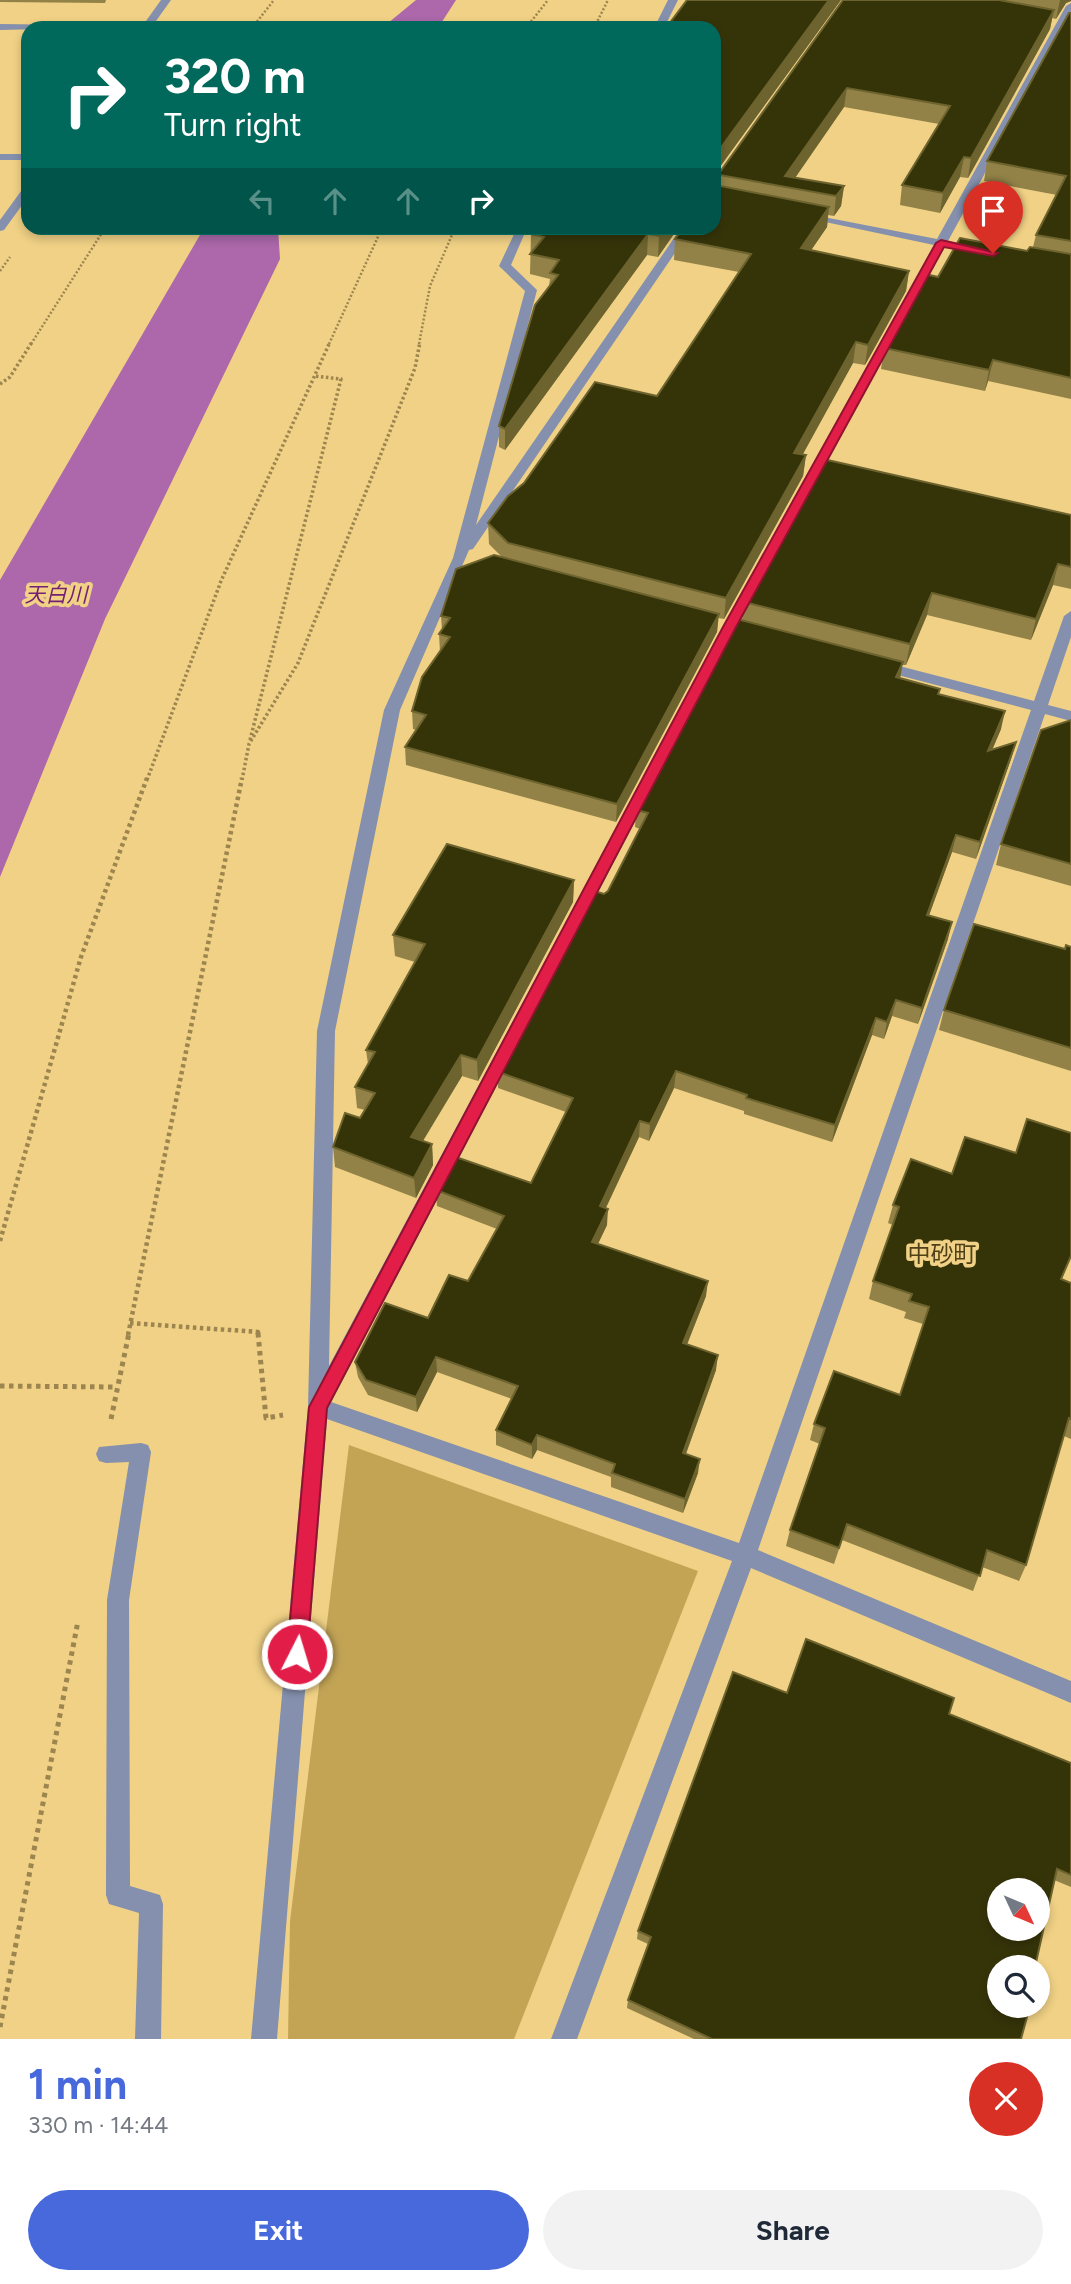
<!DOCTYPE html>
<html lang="en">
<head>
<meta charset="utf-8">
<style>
  :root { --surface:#fff; --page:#f2f2f3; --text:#1f2937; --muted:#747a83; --accent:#4869dc }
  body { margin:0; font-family:Figtree,"Noto Sans JP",sans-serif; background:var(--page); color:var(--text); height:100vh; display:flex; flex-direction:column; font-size:26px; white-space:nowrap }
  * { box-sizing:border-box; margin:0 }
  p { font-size:23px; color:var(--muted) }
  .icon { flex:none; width:38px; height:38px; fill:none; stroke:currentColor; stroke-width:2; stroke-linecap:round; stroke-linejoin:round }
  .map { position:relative; height:2039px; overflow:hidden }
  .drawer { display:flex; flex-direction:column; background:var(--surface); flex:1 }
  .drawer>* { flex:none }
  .banner { position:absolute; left:21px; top:21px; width:700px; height:214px; border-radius:21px; box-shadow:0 4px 10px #0003; background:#00695c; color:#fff; overflow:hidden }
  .needle { width:46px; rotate:134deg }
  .tools { position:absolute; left:987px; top:1878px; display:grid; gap:14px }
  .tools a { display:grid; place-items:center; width:63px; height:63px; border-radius:50%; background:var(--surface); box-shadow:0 4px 10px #0003; font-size:35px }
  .pin { position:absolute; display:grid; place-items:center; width:60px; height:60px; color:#fff; margin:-72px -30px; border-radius:50% 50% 50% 0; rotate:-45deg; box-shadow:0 0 7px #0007 }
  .pin .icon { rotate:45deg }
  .me { position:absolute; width:77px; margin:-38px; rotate:5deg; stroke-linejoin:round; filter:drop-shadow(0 0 5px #0008) }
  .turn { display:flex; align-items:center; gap:24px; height:147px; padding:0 28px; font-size:32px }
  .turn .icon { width:91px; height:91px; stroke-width:2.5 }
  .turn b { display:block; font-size:49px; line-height:60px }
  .lanes { display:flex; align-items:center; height:66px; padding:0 28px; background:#0003; justify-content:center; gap:35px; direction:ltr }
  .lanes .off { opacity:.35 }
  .round { display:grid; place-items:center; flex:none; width:74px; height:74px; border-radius:37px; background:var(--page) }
  .headline { display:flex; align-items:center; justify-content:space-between; height:119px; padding:0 28px }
  h1 { font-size:42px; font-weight:700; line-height:52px; color:var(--accent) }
  .action { display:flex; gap:14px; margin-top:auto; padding:14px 28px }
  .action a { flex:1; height:80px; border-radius:42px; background:var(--accent); color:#fff; font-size:28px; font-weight:700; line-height:80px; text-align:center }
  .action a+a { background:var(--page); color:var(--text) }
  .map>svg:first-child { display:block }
  .green { fill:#c3a455 }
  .water { fill:#ac68aa }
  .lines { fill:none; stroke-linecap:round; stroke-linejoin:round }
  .path-far3 { stroke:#9c854e; stroke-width:2.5; stroke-dasharray:2 2; stroke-linecap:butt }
  .path-far2 { stroke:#9c854e; stroke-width:3.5; stroke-dasharray:2.5 2.5; stroke-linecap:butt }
  .path-far1 { stroke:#9c854e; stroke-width:4.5; stroke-dasharray:3.5 3.5; stroke-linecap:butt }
  .path { stroke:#9c854e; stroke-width:5; stroke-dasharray:4.5 4.5; stroke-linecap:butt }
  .service { fill:#8490ad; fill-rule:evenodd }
  .minor { fill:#8490ad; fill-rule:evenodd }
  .wall { fill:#928247 }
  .shaded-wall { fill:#6d632e }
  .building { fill:#353409; stroke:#6d632e; stroke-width:2; fill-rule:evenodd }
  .route { fill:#e11d48; stroke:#92132f; stroke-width:2 }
  .labels { text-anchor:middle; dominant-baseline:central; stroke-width:7; stroke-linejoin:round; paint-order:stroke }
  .water-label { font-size:21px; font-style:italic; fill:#742174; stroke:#f0d185 }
  .quarter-label { font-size:23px; fill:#504018; stroke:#f0d185 }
</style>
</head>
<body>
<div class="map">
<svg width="1071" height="2039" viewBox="0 0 1071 2039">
  <rect width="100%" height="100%" fill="#f0d185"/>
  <path class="green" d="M349,1445L698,1571L514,2039H288L290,1921Z"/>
  <g class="water">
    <path d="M416,0H456L438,28H382Z"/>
    <path d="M204,228H278L280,259L105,619L0,877V580Z"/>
  </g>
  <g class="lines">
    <g class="path-far3">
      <path d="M252,28L274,0"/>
      <path d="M526,28L548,0"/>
      <path d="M594,28L608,0"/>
      <path d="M0,271L10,257"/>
      <path d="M31,344L105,228"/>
      <path d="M329,344L382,228"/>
      <path d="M419,344L430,286L455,228"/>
    </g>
    <g class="path-far2">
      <path d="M0,384L10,377L32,342"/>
      <path d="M250,740L341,379L314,376"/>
      <path d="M147,780L221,581L330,342"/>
      <path d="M242,780L249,744L298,663L415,368L420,342"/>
    </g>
    <g class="path-far1">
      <path d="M0,1241L81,957L147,778"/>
      <path d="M130,1323L258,1332V1335"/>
      <path d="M128,1335L242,778"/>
    </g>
    <g class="path">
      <path d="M258,1333L266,1418L283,1415"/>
      <path d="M0,1386L116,1387"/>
      <path d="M111,1419L129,1333"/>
      <path d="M0,2027L78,1621"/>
    </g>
    <path class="service" d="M141,1443L148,1445L151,1452L129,1600L130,1886L160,1895L163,1904L161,2039H135L139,1913L109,1904L106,1895L107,1600L129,1462L106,1463L99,1461L96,1454L99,1447Z"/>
    <g class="minor">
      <path d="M161,0H171L151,28H141Z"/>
      <path d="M668,0H678L664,28H654Z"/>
      <path d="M1071,3V15L948,241L984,250L978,253L944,247L737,627L331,1402L739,1543L1031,710L875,669L873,666L880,661L1034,701L1064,616L1071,611V637L1048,705L1071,711V721L1045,714L758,1550L1071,1681V1703L751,1568L577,2039H551L732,1561L327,1419L277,2039H251L308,1407L317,1031L384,710L453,558L525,291L499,266L517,228H527L511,265L537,290L476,525L681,228H692L473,549L469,550L400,710L335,1031L329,1366L723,627L934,245L797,216L803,213L937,239L1066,6Z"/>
      <path d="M0,24L81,25L86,28L0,30Z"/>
      <rect x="0" y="154" width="28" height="6"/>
      <path d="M28,186V197L4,230L0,231V220L24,187Z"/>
    </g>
  </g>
  <g class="wall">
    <path d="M0,0H106L105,3L0,2Z"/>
    <path d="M841,0L717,171L720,172L843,0H1071V1L1066,3L1056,19L1052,18L1050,29L968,178L960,177L940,213L900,205L902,185L939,124L844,107L795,178L844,186L841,206L834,216L828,215L827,227L811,250L909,271L906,291L865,365L853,363L802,455H806L803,476L724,619L718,618L717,632L616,822L406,765L405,747L416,730L413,729L412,711L440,652L439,634L442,630L441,616L502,557L489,544L488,523L657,396L739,272L674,260L675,239L714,228V28Z"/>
    <path d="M1071,13V399L988,381L985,391L881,369L884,348L938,277L1027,251L1033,247L1036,235L1057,195L984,181L987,161Z"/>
    <path d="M535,228H678L658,257L647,255L505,450L499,447V426L549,286L550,279L530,274L531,234Z"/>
    <path d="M1071,515V589L1053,585L1031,640L927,615L906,665H902L900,678L940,689L939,694L1001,729L992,750L1016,742L1011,759L976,859L952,852L929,915L948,939L918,1024L892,1016L884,1039L872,1035L832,1142L744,1114V1111L674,1088L649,1141L639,1137L606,1208L607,1225L598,1244L706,1296L687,1345L716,1370L686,1454L698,1473L683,1513L611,1487V1477L537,1450L532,1459L496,1445V1430L512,1399L437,1372L417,1412L368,1395L358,1377L355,1362L428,1318L468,1281L497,1229L437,1206L436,1190L531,1183L566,1112L498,1088V1072L604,894L608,891L640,829L635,827L636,810L742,620L744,602Z"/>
    <path d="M1071,720V886L996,865L1001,844Z"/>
    <path d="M574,880L573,902L478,1081L462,1076L423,1141L432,1144L433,1165L416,1198L335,1167L333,1147L360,1118L365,1110L357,1108L355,1087L368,1064L366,1050L415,962L395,956L393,935Z"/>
    <path d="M1071,947V1071L939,1030L944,1010L1065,949Z"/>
    <path d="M911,1159L1062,1280L1071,1283V1439L1064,1436L1026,1565L1019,1581L982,1567L973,1591L842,1540L834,1564L786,1546L790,1530L820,1444L810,1440L814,1424L900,1395L923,1324L904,1318L906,1312L869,1299L873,1281L893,1225L888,1223L893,1205Z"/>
    <path d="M787,1693L949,1714L1071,1763V1887L1054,1880L999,1967L1021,2039H694L627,2008L628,2000L648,1944L637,1939L638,1931Z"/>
  </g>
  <g class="shaded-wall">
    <path d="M829,0H841L714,175V157Z"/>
    <path d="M1060,0H1071V1L1066,3L1056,19Z"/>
    <path d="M1054,10L1050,29L968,178L971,158Z"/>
    <path d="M847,88L844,107L788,188L785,176Z"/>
    <path d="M964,157L960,177L940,213L943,193Z"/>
    <path d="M844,186L841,206L834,216L836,196Z"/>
    <path d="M829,207L827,227L799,268L801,248Z"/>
    <path d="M665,228H678L658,257L659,236Z"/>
    <path d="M648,234L647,255L505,450V429Z"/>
    <path d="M909,271L906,291L865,365L868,345Z"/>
    <path d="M856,342L853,363L792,474L794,453Z"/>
    <path d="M993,360L988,381L985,391L989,370Z"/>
    <path d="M806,455L803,476L724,619L726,598Z"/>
    <path d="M1058,564L1053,585L1031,640L1036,619Z"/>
    <path d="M932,593L927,615L906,665L910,644Z"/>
    <path d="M719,614L717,632L616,822L617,804Z"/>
    <path d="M903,662L900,679L896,677Z"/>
    <path d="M1005,711L1001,729L984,769L988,751Z"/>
    <path d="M1016,742L1011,759L976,859L980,842Z"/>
    <path d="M956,835L952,852L923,932L927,915Z"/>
    <path d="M574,880L573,902L478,1081L477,1060Z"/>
    <path d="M952,922L948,939L918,1024L922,1008Z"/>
    <path d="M896,1000L892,1016L884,1039L887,1022Z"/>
    <path d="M876,1018L872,1035L832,1142L835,1125Z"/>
    <path d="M461,1055L462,1076L413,1157L411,1137Z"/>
    <path d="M676,1071L674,1088L649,1141L650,1124Z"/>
    <path d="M640,1121L639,1137L599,1222L600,1206Z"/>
    <path d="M432,1144L433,1165L416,1198L414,1178Z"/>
    <path d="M608,1209L607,1225L591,1258L592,1242Z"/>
    <path d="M708,1281L706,1296L681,1359L683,1343Z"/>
    <path d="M718,1355L716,1370L681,1467L683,1453Z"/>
    <path d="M436,1357L437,1372L417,1412L416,1397Z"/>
    <path d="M537,1435V1450L532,1459V1445Z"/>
    <path d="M700,1459L698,1473L683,1513L685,1499Z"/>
  </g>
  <g class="building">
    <path d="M687,0H829L714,157V28H666Z"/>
    <path d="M843,0H999L1054,10L971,158L964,157L943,193L902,185L950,106L847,88L785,176L844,186L836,196L714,174V170L720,172Z"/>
    <path d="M1069,13H1071V241L1036,235L1066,176L987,161Z"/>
    <path d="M714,176L715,185L829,207L801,248L909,271L868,345L856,342L794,453L806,455L726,598L508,543L488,523L508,496L524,483L595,382L657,396L751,254L675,239L683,228H714Z"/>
    <path d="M535,228H665L659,236L648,234L505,429L499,426L535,305L558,275L550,273L559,260L530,254L544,237L531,234Z"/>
    <path d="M960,238L1027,251L1030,247L1071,254V378L993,360L989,370L884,348L925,274L938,277Z"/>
    <path d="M823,459L1071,515V567L1058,564L1036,619L932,593L910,644L744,602Z"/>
    <path d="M494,555L719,614L617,804L405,747L426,715L412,711L422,677L450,637L439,634L450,618L441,616L456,569Z"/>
    <path d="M737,619L903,662L896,677L940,689L938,694L1005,711L988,751L1016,742L980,842L956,835L927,915L952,922L922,1008L896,1000L887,1022L876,1018L835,1125L746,1098L747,1095L676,1071L650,1124L640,1121L600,1206L608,1209L592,1242L708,1281L683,1343L718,1355L683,1453L700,1459L685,1499L612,1473L615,1464L537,1435L532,1445L496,1430L518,1386L436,1357L416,1397L366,1380L355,1362L385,1303L428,1318L449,1275L468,1281L504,1216L436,1190L453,1156L531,1183L573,1098L498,1072L594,891L604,894L608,891L648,813L636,810Z"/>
    <path d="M1071,720V864L1001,844L1041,730Z"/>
    <path d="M447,844L574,880L477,1060L461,1055L411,1137L432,1144L414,1178L333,1147L345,1113L360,1118L375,1093L355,1087L375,1052L366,1050L425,944L393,935Z"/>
    <path d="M974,924L1065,949L1066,945L1071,947V1048L944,1010Z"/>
    <path d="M1027,1119L1071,1133V1256L1061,1279L1071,1283V1419L1069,1418L1026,1565L987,1550L980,1576L847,1524L839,1548L790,1530L825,1428L814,1424L834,1371L900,1395L929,1307L909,1301L912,1294L873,1281L899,1207L893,1205L911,1159L952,1174L965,1137L1016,1153Z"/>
    <path d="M806,1639L954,1698L949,1714L1071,1763V1875L1057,1869L1035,1967H999V2006H1030L1021,2039H712L628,2000L651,1937L638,1931L733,1672L787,1693ZM999,1890H1038V1928H999Z"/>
  </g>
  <path class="route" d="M941,240L998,253L993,256L944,247L736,627L327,1408L307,1654L304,1661L297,1664L290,1661L287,1654L309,1407L723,627L936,243Z"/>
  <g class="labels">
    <g class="water-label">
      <text x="56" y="594">天白川</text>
    </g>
    <g class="quarter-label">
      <text x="942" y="1254">中砂町</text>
    </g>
  </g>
</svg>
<div class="tools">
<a><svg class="needle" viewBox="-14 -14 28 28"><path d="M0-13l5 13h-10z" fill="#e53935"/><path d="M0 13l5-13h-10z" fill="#747a83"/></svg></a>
<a><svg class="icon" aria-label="search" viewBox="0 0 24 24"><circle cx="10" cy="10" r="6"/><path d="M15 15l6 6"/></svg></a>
</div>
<div class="pin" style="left:993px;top:253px;background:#d93025"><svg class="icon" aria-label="arrive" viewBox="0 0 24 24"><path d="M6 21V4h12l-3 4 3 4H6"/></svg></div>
<svg class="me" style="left:297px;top:1654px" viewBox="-20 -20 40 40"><circle r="17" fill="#e11d48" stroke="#fff" stroke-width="3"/><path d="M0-11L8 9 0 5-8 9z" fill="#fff"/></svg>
<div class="banner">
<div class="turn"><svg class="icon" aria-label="right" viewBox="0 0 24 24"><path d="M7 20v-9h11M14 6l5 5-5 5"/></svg><div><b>320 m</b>Turn right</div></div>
<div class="lanes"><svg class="icon off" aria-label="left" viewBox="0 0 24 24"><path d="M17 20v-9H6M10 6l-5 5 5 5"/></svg><svg class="icon off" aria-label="ahead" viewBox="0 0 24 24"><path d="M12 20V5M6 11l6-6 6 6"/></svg><svg class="icon off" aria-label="ahead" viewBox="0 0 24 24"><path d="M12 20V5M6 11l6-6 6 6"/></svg><svg class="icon" aria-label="right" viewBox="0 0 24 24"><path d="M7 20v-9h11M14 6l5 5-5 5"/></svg></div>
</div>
</div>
<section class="drawer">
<div class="headline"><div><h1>1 min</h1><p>330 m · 14:44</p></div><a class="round" style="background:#d93025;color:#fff"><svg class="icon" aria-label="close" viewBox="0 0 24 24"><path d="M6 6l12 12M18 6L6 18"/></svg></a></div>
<div class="action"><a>Exit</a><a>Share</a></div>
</section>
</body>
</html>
